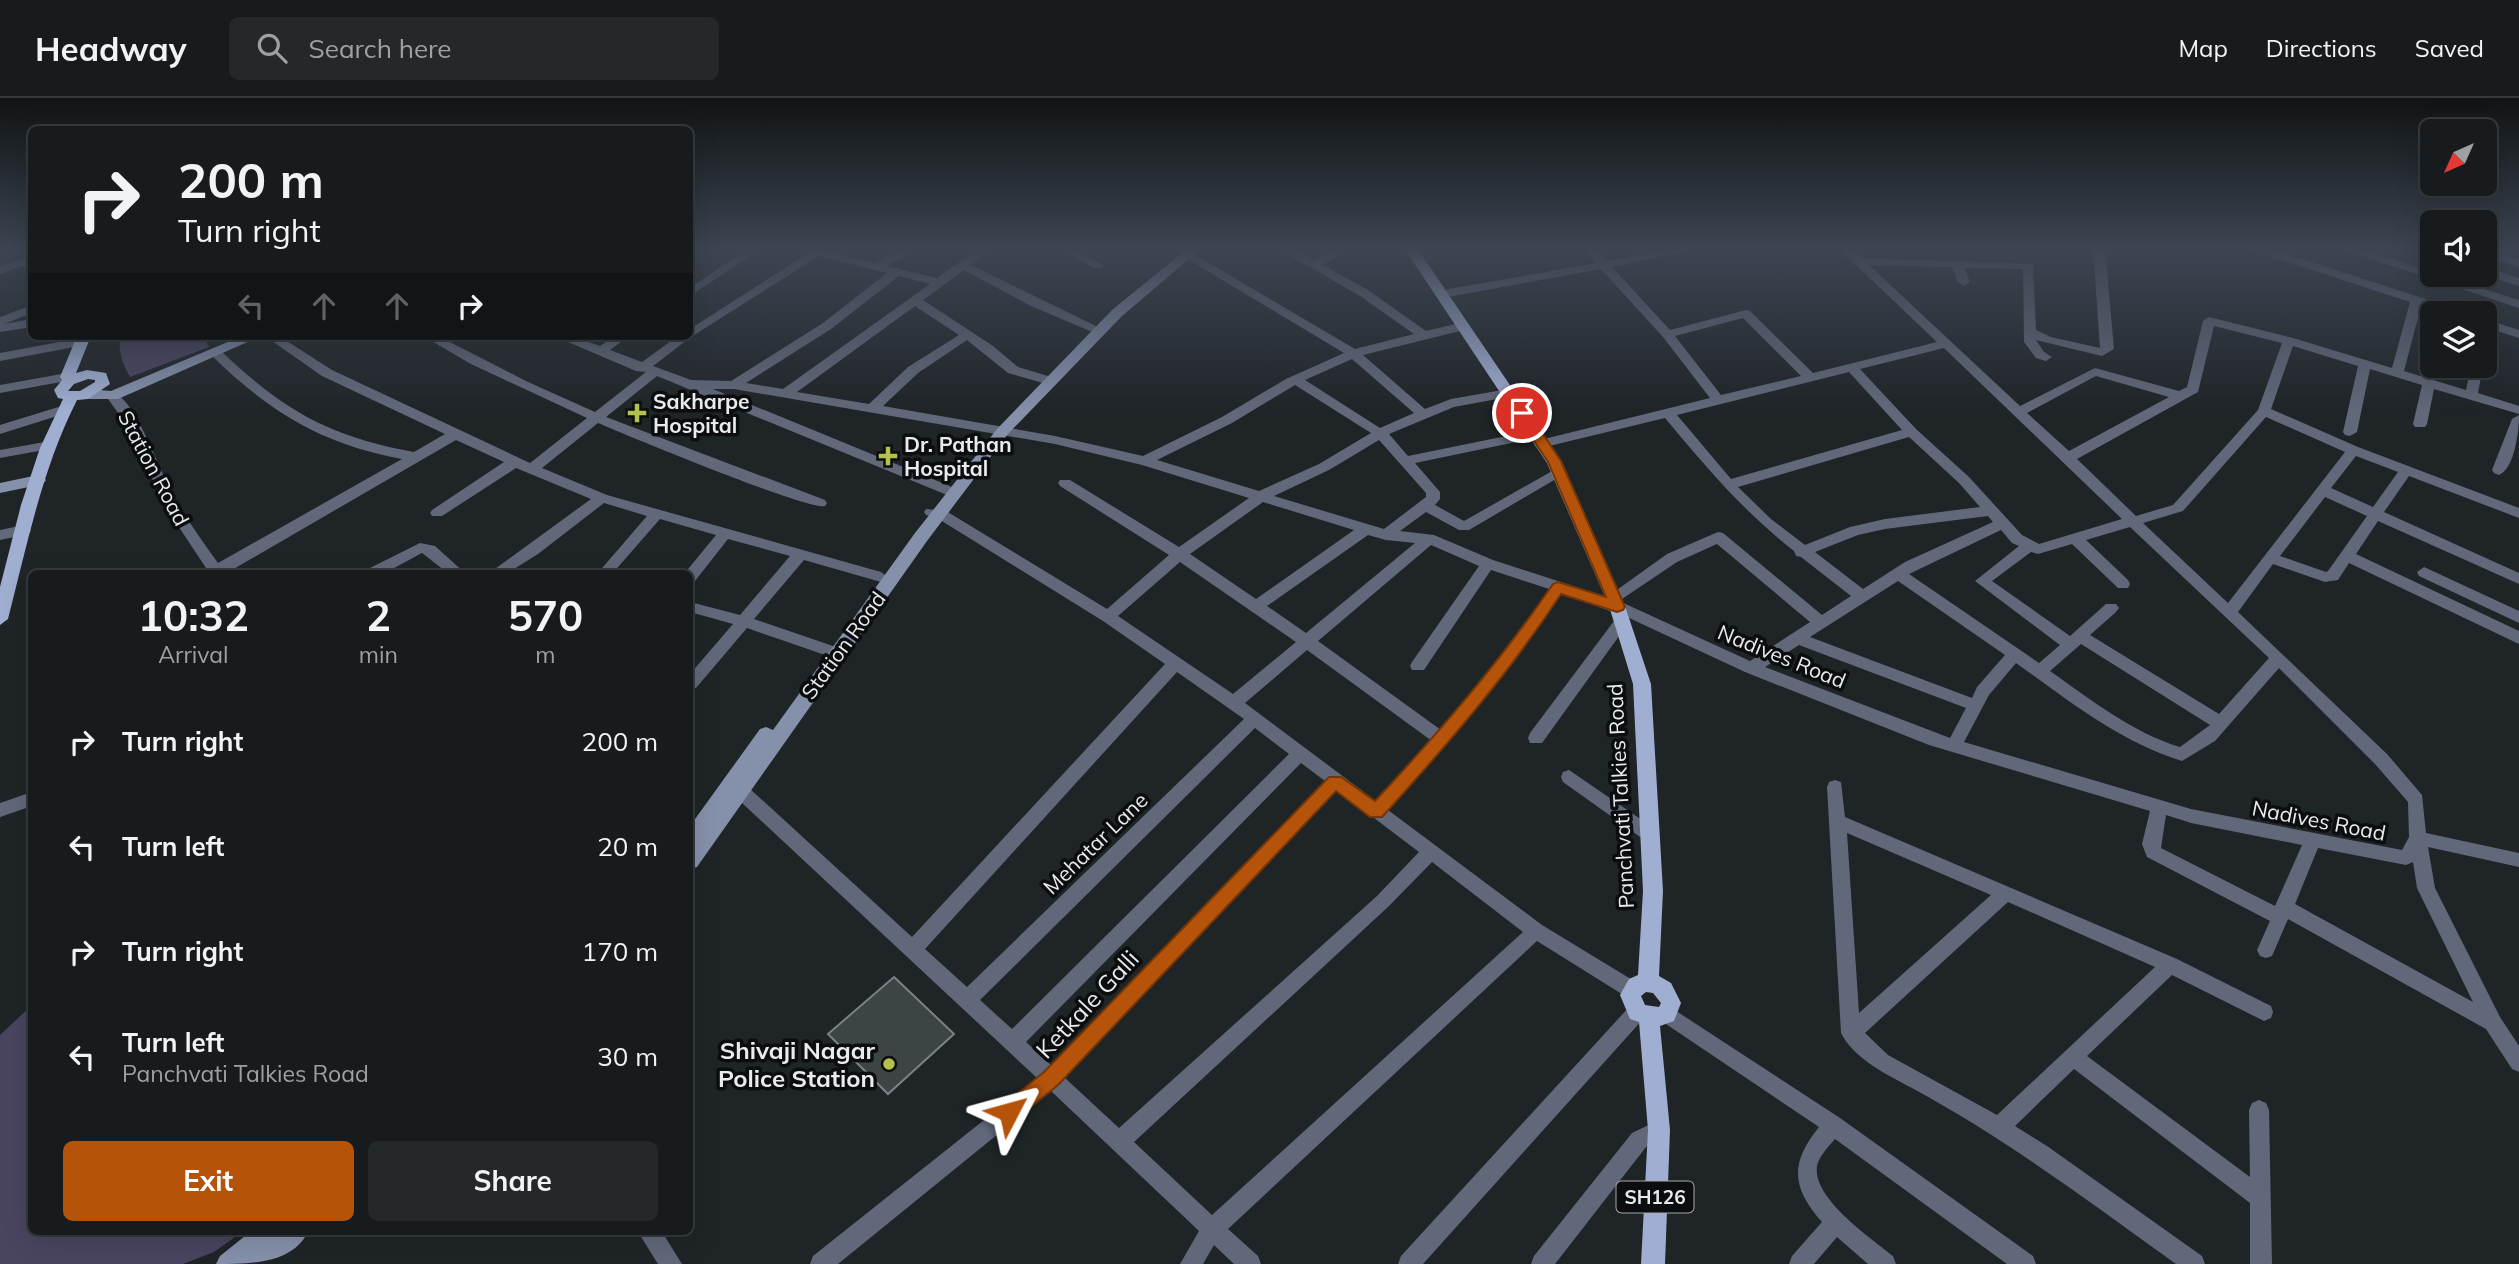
<!DOCTYPE html>
<html lang="en">
<head>
<meta charset="utf-8">
<style>
  :root { --surface:#171b1d; --page:#24282a; --text:#f1f3f6; --muted:#9ea1a4; --line:#36393b; --accent:#b45309 }
  body { margin:0; font-family:Mulish,sans-serif; background:var(--page); color:var(--text); height:100vh; display:flex; flex-direction:column; font-size:26px; white-space:nowrap }
  * { box-sizing:border-box; margin:0 }
  p { font-size:23px; color:var(--muted) }
  .icon { flex:none; width:38px; height:38px; fill:none; stroke:currentColor; stroke-width:2; stroke-linecap:round; stroke-linejoin:round }
  .map { position:relative; flex:1; overflow:hidden }
  .side { position:absolute; left:28px; top:472px; width:665px; height:665px; display:flex; flex-direction:column; background:var(--surface); border-radius:10px; box-shadow:0 7px 28px #0002,0 0 0 2px var(--line) }
  .side>* { flex:none }
  .banner { position:absolute; left:28px; top:28px; width:665px; height:214px; border-radius:10px; box-shadow:0 7px 28px #0002,0 0 0 2px var(--line); background:#171b1d; color:var(--text); overflow:hidden }
  .needle { width:46px; rotate:225deg }
  .tools { position:absolute; left:2420px; top:21px; display:grid; gap:14px }
  .tools a { display:grid; place-items:center; width:77px; height:77px; border-radius:10px; background:var(--surface); box-shadow:0 7px 28px #0002,0 0 0 2px var(--line); font-size:35px }
  .pin { position:absolute; display:grid; place-items:center; width:60px; height:60px; color:#fff; margin:-30px; border:4px solid #fff; border-radius:50%; box-shadow:0 2px 7px #0007 }
  .me { position:absolute; width:77px; margin:-38px; rotate:51deg; stroke-linejoin:round; filter:drop-shadow(0 0 5px #0008) }
  .turn { display:flex; align-items:center; gap:24px; height:147px; padding:0 35px; font-size:32px }
  .turn .icon { width:91px; height:91px; stroke-width:2.5 }
  .turn b { display:block; font-size:49px; line-height:60px }
  .lanes { display:flex; align-items:center; height:66px; padding:0 35px; background:#0003; justify-content:center; gap:35px; direction:ltr }
  .lanes .off { opacity:.35 }
  .eta { display:flex; justify-content:space-evenly; align-items:center; height:119px; text-align:center }
  .eta b { font-size:42px; font-weight:700; line-height:49px }
  .cta { display:flex; gap:14px; margin-top:auto; padding:14px 35px }
  .cta a { flex:1; height:80px; border-radius:10px; background:var(--accent); color:#fff; font-size:28px; font-weight:700; line-height:80px; text-align:center }
  .cta a+a { background:var(--page); color:var(--text) }
  ul { padding:0; list-style:none }
  li { display:flex; align-items:center; gap:21px; height:105px; padding:0 35px }
  li div { flex:1 }
  li b { display:block; font-size:26px }
  li em { font-style:normal }
  header { display:flex; align-items:center; gap:42px; box-sizing:border-box; height:98px; padding:0 35px; background:var(--surface); border-bottom:2px solid var(--line) }
  header strong { font-size:33px }
  nav { display:flex; gap:38px; margin-inline-start:auto; font-size:24px }
  .search { width:490px; height:63px; background:var(--page); display:flex; align-items:center; gap:18px; box-sizing:border-box; padding:0 24px; border-radius:10px; color:var(--muted); font-size:26px }
  .map>svg:first-child { display:block }
  .green { fill:#494460 }
  .building { fill:#3d4446; stroke:#7a8284; stroke-width:2 }
  .lines { fill:none; stroke-linecap:round; stroke-linejoin:round }
  .minor { fill:#616879; fill-rule:evenodd }
  .tertiary { fill:#616879; fill-rule:evenodd }
  .secondary { fill:#8590ab; fill-rule:evenodd }
  .primary { fill:#a0aed1; fill-rule:evenodd }
  .route { fill:#b45309; stroke:#753606; stroke-width:2 }
  .poi-dot { fill:#b3c24b; stroke:#0b0d0e; stroke-width:2.5 }
  .labels { text-anchor:middle; dominant-baseline:central; stroke-width:7; stroke-linejoin:round; paint-order:stroke }
  .shield { fill:#0b0d0e; stroke:#a6a9ab; stroke-width:2 }
  .shield-label { font-size:19px; font-weight:bold; fill:#e8ecee }
  .poi-label { font-size:21px; font-weight:bold; fill:#e8ecee; stroke:#0b0d0e; text-anchor:start }
  .street-label { font-size:21px; fill:#e8ecee; stroke:#0b0d0e }
  .near-street-label { font-size:24px; fill:#e8ecee; stroke:#0b0d0e }
  .near-poi-label { font-size:24px; font-weight:bold; fill:#e8ecee; stroke:#0b0d0e; text-anchor:end }
</style>
</head>
<body>
<header>
<strong>Headway</strong>
<div class="search"><svg class="icon" aria-label="search" viewBox="0 0 24 24"><circle cx="10" cy="10" r="6"/><path d="M15 15l6 6"/></svg>Search here</div>
<nav><a>Map</a><a>Directions</a><a>Saved</a></nav>
</header>
<div class="map">
<svg width="2519" height="1166" viewBox="0 0 2519 1166">
  <rect width="100%" height="100%" fill="#1f2427"/>
  <g class="green">
    <path d="M121,238H203L209,249L130,279C123,267 117,252 121,238Z"/>
    <path d="M31,908L32,1134H242L214,1154L183,1166H0V937Z"/>
  </g>
  <path class="building" d="M894,879L954,936L888,996L828,936Z"/>
  <g class="lines">
    <g class="minor">
      <path d="M748,150H762L690,198V190Z"/>
      <path d="M830,150L827,153L875,165L902,150H918L887,168L937,180L979,150H993L971,167L1100,230L1098,233H1090L1031,208L964,172L923,202L993,248L1018,269L1048,278L1049,281L1043,285L1008,275L967,242L918,275L883,308L1055,338L1143,358L1222,319L1286,281L1344,255L1184,159V155H1192L1355,251L1414,236L1360,198L1277,150H1292L1314,162L1334,150H1349L1323,167L1368,192L1426,233L1464,224L1470,228L1468,231L1363,257L1425,311L1451,301L1508,291L1514,295L1508,299L1454,309L1389,336L1408,358L1536,332L1543,336L1536,340L1415,365L1440,394V401L1435,407L1464,423L1554,372H1564L1566,375L1469,432H1459L1426,414L1400,433L1434,437L1493,462L1607,499L1667,456L1718,434L1723,435L1822,517L1851,498L1801,459L1796,458L1794,453C1743,413 1706,369 1665,320L1541,350L1536,349L1534,346L1536,343L1710,300L1663,239L1601,171L1442,200L1436,196L1438,193L1596,165L1583,150H1596L1607,163L1674,150H1702L1612,169L1670,232L1746,212L1750,213L1813,275L1937,244L1838,150H1851L1861,160L2033,166L2036,232L2051,239L2100,250L2093,150H2105L2114,251L2102,258L2036,242L2044,254L2052,259L2046,263L2036,260L2024,244L2023,171L1964,170L1970,184L1964,188L1958,184L1952,169L1869,167L2020,308L2095,270L2179,293L2187,289L2203,223L2209,219L2293,240L2392,270L2410,204L2245,150H2267L2287,156L2459,212L2461,215H2444L2421,208L2404,273L2466,292L2471,268H2483L2478,295L2519,308V316L2434,291L2427,326L2425,329H2415L2413,326L2422,287L2370,271L2357,334L2350,338L2345,337L2343,334L2358,268L2293,248L2271,311L2358,349L2519,410V420L2409,378L2384,414L2519,475V486L2378,423L2356,456L2519,533V546L2349,465L2338,482L2325,484L2273,466L2238,514L2387,656L2422,697L2426,735L2519,755V769L2428,749L2435,790L2500,919L2519,948V974L2512,971L2486,931L2288,821L2272,858L2266,860L2260,858L2257,852L2270,823L2147,759L2142,746L2150,713L1929,647L1745,574L1627,519L1630,523L1627,527L1542,645H1530L1528,640L1530,635L1617,519H1626L1561,495C1510,573 1451,644 1388,712L1542,827L1639,886L1641,892L1639,898L1632,901L1625,898L1537,843L1228,1131L1258,1158L1261,1166H1234L1214,1147L1203,1166H1180L1199,1133L1051,993L838,1166H810L813,1158L1037,980L725,689L723,684L725,679L731,677L737,679L912,839L1165,566L1103,523L937,420L926,417L924,414L926,411L946,413L1107,511L1169,457L1060,388L1058,385L1060,382H1070L1179,449L1249,400L1142,367L1055,346L734,291H713L952,389L954,392L947,397L657,278L606,319L825,402L827,405L825,408C809,413 626,337 598,325L542,370L607,397L881,474L888,479L881,484L804,462L754,521L833,548L836,552L833,556L828,558L747,530L696,590L690,592V576L733,526L690,514V504L740,517L790,458L728,441L695,483L690,484V476H684L716,437L660,421L612,476H597L647,418L604,405L538,456L506,476H488L591,401L516,370L442,418H432L430,415L432,412L504,364L456,342L225,476H210L165,408L128,329L106,298L113,294C136,302 160,374 173,397C186,420 202,443 218,465L402,361C321,346 270,314 212,258V252H220C283,312 328,338 414,354L445,336L322,278L265,238H279L332,272L530,365L587,320L471,266L423,238H438L528,284L595,314L646,274L636,273L554,238H572L600,248L615,238H629L610,252L642,264L678,238H690V231L807,156V151ZM819,158L887,175L823,225L731,283L691,282L653,268L691,239ZM899,178L930,186L783,291L746,285L831,231ZM915,208L959,237L908,269L869,306L797,294ZM1743,220L1801,278L1721,297L1675,238ZM2214,228L2282,245L2258,312L2173,407L2136,418L2077,361L2198,294ZM1944,250L2122,421L2039,446L2022,437L1969,379L1916,331L1860,271ZM1352,261L1414,315L1380,330L1305,282ZM1849,274L1902,332L1731,381L1677,317ZM2096,278L2169,299L2069,353L2027,315ZM1295,287L1371,335L1319,366L1259,393L1157,362L1232,325ZM2266,319L2345,354L2228,505L2143,425L2183,413ZM1909,339L1959,385L1980,409L1885,421L1850,429L1805,447L1771,421L1738,389ZM1379,342L1426,395V399L1384,431L1274,398L1329,372ZM2356,358L2398,374L2373,409L2331,390ZM2325,399L2367,418L2328,473L2326,474L2280,458ZM1263,404L1354,432L1256,501L1190,456ZM1988,418L1993,424L1905,464L1863,491L1815,454L1858,437L1885,431ZM2130,429L2269,560L2219,616L2090,537L2116,514L2119,510L2116,506H2106L2070,538L1992,483L2031,454L2038,456L2072,446L2118,490H2128L2130,486L2128,482L2086,442ZM2001,432L2012,445L2019,448L1975,483L2060,547L2039,565L1909,476ZM1368,437L1386,442L1415,445L1306,535L1267,508ZM1717,446L1810,524L1750,563L1619,503L1677,464ZM1431,447L1479,468L1412,564L1410,568L1412,572H1424L1491,472L1549,491L1521,533L1441,632L1318,543ZM1180,464L1296,544L1233,596L1118,518ZM1898,483L2005,557L1977,589L1972,600L1810,539ZM2081,546L2210,627L2180,649C2133,635 2090,601 2050,573ZM1799,547L1966,610L1950,640L1765,569ZM1307,552L1432,643L1376,703L1245,605ZM2016,565C2068,602 2120,644 2182,663L2215,643L2279,570L2375,666L2408,704L2409,739L2402,752L2191,711L1964,644L1989,597ZM1177,574L1244,621L967,889L925,851ZM1255,630L1289,656L1012,931L980,902ZM1301,665L1325,683L1051,967L1026,944ZM1337,692L1419,754L1377,798L1119,1030L1065,980ZM2166,717L2191,725L2302,747L2275,808L2161,750ZM2318,750L2406,767L2413,764L2417,790L2473,904L2295,806ZM1432,764L1523,834L1212,1117L1134,1044L1389,808Z"/>
      <path d="M1060,150H1075L1104,168L1102,170H1094Z"/>
      <path d="M2338,150H2357L2432,174V177H2440L2519,202V210Z"/>
      <path d="M2485,151L2519,161V169L2485,158Z"/>
      <path d="M32,158V165L0,176V168Z"/>
      <path d="M2485,169L2519,180V188L2485,177Z"/>
      <path d="M32,207V215L4,226L32,221V229L0,234V219Z"/>
      <path d="M2485,221L2519,232V240L2485,229Z"/>
      <path d="M81,240L87,244L85,247L0,263V255Z"/>
      <path d="M67,275L72,276V282L0,295V287Z"/>
      <path d="M65,307L72,311L70,314L0,336V327Z"/>
      <path d="M2519,317C2519,332 2515,370 2499,377L2494,375L2492,372L2512,321Z"/>
      <path d="M50,343L57,347L55,350L0,360V352Z"/>
      <path d="M24,427L31,432L29,436L0,442V432Z"/>
      <path d="M420,445L435,448L466,476H449L422,455L383,476H364L366,472Z"/>
      <path d="M2424,469L2519,513V525L2419,478L2417,474Z"/>
      <path d="M1569,672L1655,731L1658,736L1655,741L1649,743L1643,741L1563,684L1561,679L1563,674Z"/>
      <path d="M1835,682L1841,684L1845,719L2177,861L2271,908L2273,914L2271,920L2264,923L2172,877L2087,958L2250,1079L2249,1012L2252,1005L2259,1002L2266,1005L2269,1012L2272,1166H2250V1105L2074,971L2015,1028L2047,1048L2202,1158L2205,1166H2176C2090,1104 2006,1041 1912,990C1889,978 1853,960 1841,935L1827,689L1829,684ZM1847,735L1991,797L1859,915ZM2008,804L2155,869L1997,1017L1888,957L1865,935Z"/>
      <path d="M32,694V708L0,719V705Z"/>
      <path d="M1637,905L1644,908L1646,914L1644,920L1423,1166H1398L1401,1158L1630,908Z"/>
      <path d="M1667,907L1840,1020L2033,1158L2036,1166H2007L1835,1041C1829,1048 1819,1058 1817,1068C1812,1100 1871,1140 1893,1158L1896,1166H1868L1837,1139L1814,1166H1789L1792,1158L1822,1124C1791,1089 1790,1065 1819,1029L1660,922L1658,916L1660,910Z"/>
      <path d="M1659,1022L1666,1025L1669,1032L1666,1039L1646,1049L1555,1166H1531L1534,1158L1632,1035Z"/>
      <path d="M638,1134H662L682,1166H658Z"/>
    </g>
    <path class="tertiary" d="M1170,150H1186L1194,157L1188,161Z"/>
    <g class="secondary">
      <path d="M1188,150H1202L1122,218L1007,337L927,443L697,769L690,771V728L760,631L766,629L773,632L915,435L997,331L1112,212Z"/>
      <path d="M242,238H261L118,301H89L82,296L89,291L111,293Z"/>
      <path d="M38,377L43,378L46,382L43,386L0,395V385Z"/>
      <path d="M250,1134H308C292,1166 250,1166 216,1166L220,1158Z"/>
    </g>
    <g class="primary">
      <path d="M1404,150H1417L1562,364L1625,508L1651,586L1663,793L1659,878L1671,885L1681,905L1674,923L1660,928L1670,1032L1665,1166H1641L1648,1032L1639,924L1630,921L1620,897L1629,881L1638,877L1643,793L1633,586L1609,508L1547,365ZM1646,894L1653,895L1661,905L1659,909L1645,907L1641,898Z"/>
      <path d="M77,238H91L76,275L87,272L106,275L110,286L88,301L77,302C42,371 27,447 8,521L0,527V489L21,407L40,350L63,301L58,300L54,292L62,282L60,279ZM88,281L95,282V284L80,293H68L74,286Z"/>
    </g>
  </g>
  <linearGradient id="sky" x2="0" y2="1"><stop stop-color="#111415"/><stop offset="0.48" stop-color="#3c4552"/><stop offset="1" stop-color="#3c4552" stop-opacity="0"/></linearGradient>
  <rect width="2519" height="314" fill="url(#sky)"/>
  <path class="route" d="M1522,311L1527,312L1561,363L1625,509L1623,512L1617,514L1561,496C1508,577 1447,647 1382,719H1370L1336,693L1058,987L1016,1021L1009,1024L1002,1021L999,1014L1002,1008L1044,974L1329,679H1341L1375,703C1440,633 1499,565 1553,486L1558,484L1606,499L1548,364L1515,315Z"/>
  <g class="poi-dot">
    <path d="M633.5 304.5h7v7h7v7h-7v7h-7v-7h-7v-7h7z"/>
    <path d="M884.5 347.5h7v7h7v7h-7v7h-7v-7h-7v-7h7z"/>
    <circle cx="889" cy="966" r="7"/>
  </g>
  <g class="labels">
    <rect class="shield" x="1616.5" y="1083.5" width="77" height="31" rx="5"/>
    <g class="shield-label">
      <text x="1655" y="1099">SH126</text>
    </g>
    <g class="poi-label">
      <text x="653" y="303">Sakharpe<tspan x="653" dy="24">Hospital</tspan></text>
      <text x="904" y="346">Dr. Pathan<tspan x="904" dy="24">Hospital</tspan></text>
    </g>
    <g class="street-label">
      <text transform="translate(154 370) rotate(62)">Station Road</text>
      <text transform="translate(843 547) rotate(-54)">Station Road</text>
      <text transform="translate(1782 558) rotate(22)">Nadives Road</text>
      <text transform="translate(1620 698) rotate(-93)">Panchvati Talkies Road</text>
      <text transform="translate(2319 722) rotate(11)">Nadives Road</text>
      <text transform="translate(1095 745) rotate(-44)">Mehatar Lane</text>
    </g>
    <g class="near-street-label">
      <text transform="translate(1087 906) rotate(-47)">Ketkale Galli</text>
    </g>
    <g class="near-poi-label">
      <text x="875" y="952">Shivaji Nagar<tspan x="875" dy="28">Police Station</tspan></text>
    </g>
  </g>
</svg>
<div class="tools">
<a><svg class="needle" viewBox="-14 -14 28 28"><path d="M0-13l5 13h-10z" fill="#e53935"/><path d="M0 13l5-13h-10z" fill="#9ea1a4"/></svg></a>
<a><svg class="icon" aria-label="sound" viewBox="0 0 24 24"><path d="M4 9h4l5-4v14l-5-4H4zM17 9q2 3 0 6"/></svg></a>
<a><svg class="icon" aria-label="layers" viewBox="0 0 24 24"><path d="M12 4l9 5-9 5-9-5zM3 14l9 5 9-5"/></svg></a>
</div>
<div class="pin" style="left:1522px;top:315px;background:#d93025"><svg class="icon" aria-label="arrive" viewBox="0 0 24 24"><path d="M6 21V4h12l-3 4 3 4H6"/></svg></div>
<svg class="me" style="left:1009px;top:1014px" viewBox="-20 -20 40 40"><path d="M0-17L14 15 0 8-14 15z" fill="#b45309" stroke="#fff" stroke-width="4"/></svg>
<div class="banner">
<div class="turn"><svg class="icon" aria-label="right" viewBox="0 0 24 24"><path d="M7 20v-9h11M14 6l5 5-5 5"/></svg><div><b>200 m</b>Turn right</div></div>
<div class="lanes"><svg class="icon off" aria-label="left" viewBox="0 0 24 24"><path d="M17 20v-9H6M10 6l-5 5 5 5"/></svg><svg class="icon off" aria-label="ahead" viewBox="0 0 24 24"><path d="M12 20V5M6 11l6-6 6 6"/></svg><svg class="icon off" aria-label="ahead" viewBox="0 0 24 24"><path d="M12 20V5M6 11l6-6 6 6"/></svg><svg class="icon" aria-label="right" viewBox="0 0 24 24"><path d="M7 20v-9h11M14 6l5 5-5 5"/></svg></div>
</div>
<section class="side">
<div class="eta">
<div><b>10:32</b><p>Arrival</p></div>
<div><b>2</b><p>min</p></div>
<div><b>570</b><p>m</p></div>
</div>
<ul>
<li><svg class="icon" aria-label="right" viewBox="0 0 24 24"><path d="M7 20v-9h11M14 6l5 5-5 5"/></svg><div><b>Turn right</b></div><em>200 m</em></li>
<li><svg class="icon" aria-label="left" viewBox="0 0 24 24"><path d="M17 20v-9H6M10 6l-5 5 5 5"/></svg><div><b>Turn left</b></div><em>20 m</em></li>
<li><svg class="icon" aria-label="right" viewBox="0 0 24 24"><path d="M7 20v-9h11M14 6l5 5-5 5"/></svg><div><b>Turn right</b></div><em>170 m</em></li>
<li><svg class="icon" aria-label="left" viewBox="0 0 24 24"><path d="M17 20v-9H6M10 6l-5 5 5 5"/></svg><div><b>Turn left</b><p>Panchvati Talkies Road</p></div><em>30 m</em></li>
</ul>
<div class="cta"><a>Exit</a><a>Share</a></div>
</section>
</div>
</body>
</html>
